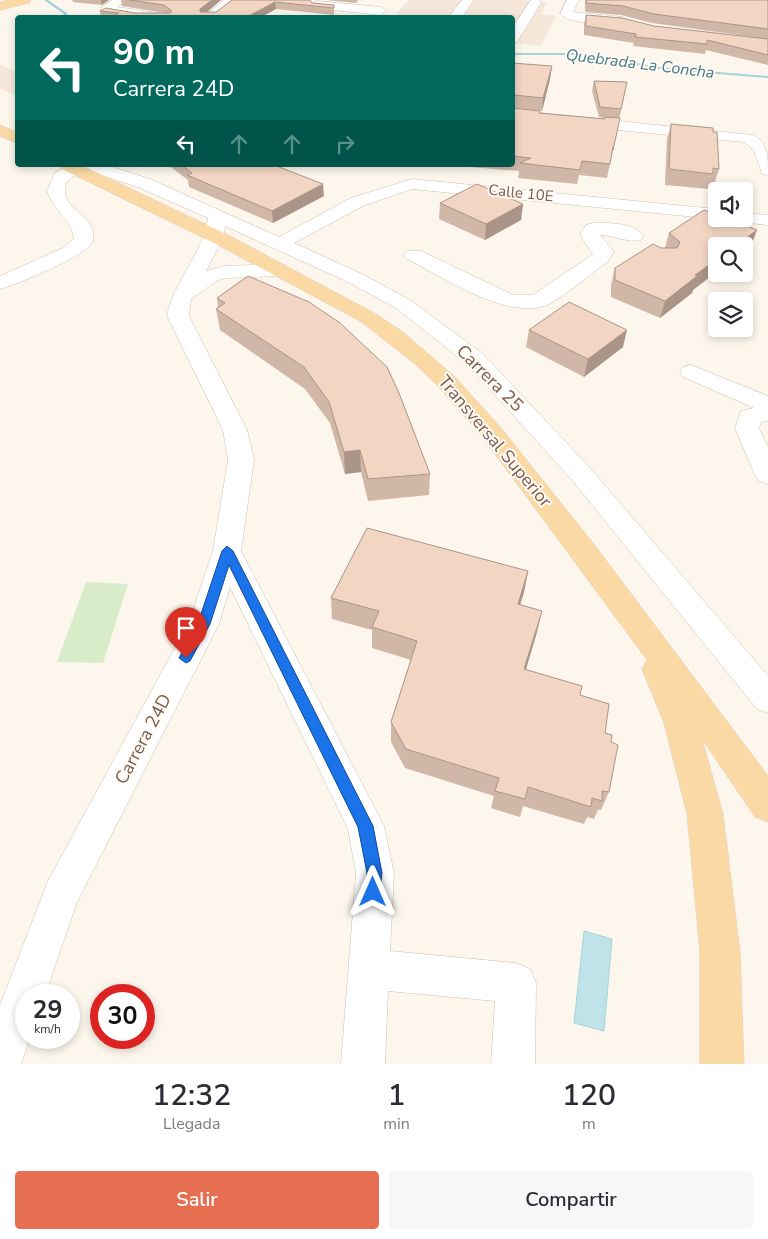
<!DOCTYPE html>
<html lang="es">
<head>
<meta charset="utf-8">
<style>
  :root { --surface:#fff; --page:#f7f7f7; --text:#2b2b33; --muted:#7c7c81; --accent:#e76f51 }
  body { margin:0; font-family:"Nunito Sans",sans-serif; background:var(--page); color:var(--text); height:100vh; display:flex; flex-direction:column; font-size:19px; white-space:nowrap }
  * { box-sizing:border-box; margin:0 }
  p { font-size:16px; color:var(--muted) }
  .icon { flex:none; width:28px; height:28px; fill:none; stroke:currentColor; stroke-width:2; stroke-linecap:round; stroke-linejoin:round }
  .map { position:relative; height:1064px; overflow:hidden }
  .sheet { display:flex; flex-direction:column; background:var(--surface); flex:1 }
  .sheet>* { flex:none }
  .top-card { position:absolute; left:15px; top:15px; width:500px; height:152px; border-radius:5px; box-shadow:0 2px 8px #0003; background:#00695c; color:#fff; overflow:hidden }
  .controls { position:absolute; left:708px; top:182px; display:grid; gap:10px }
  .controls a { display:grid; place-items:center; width:45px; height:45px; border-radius:5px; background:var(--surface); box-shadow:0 2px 8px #0003; font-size:25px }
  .speed { position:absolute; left:15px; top:984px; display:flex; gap:10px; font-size:25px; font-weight:700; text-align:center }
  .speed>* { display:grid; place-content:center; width:65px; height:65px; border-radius:50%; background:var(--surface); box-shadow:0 2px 8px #0003; line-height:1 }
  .speed small { font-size:12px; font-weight:400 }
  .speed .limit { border:8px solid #d22; background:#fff; color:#111 }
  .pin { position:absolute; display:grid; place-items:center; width:42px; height:42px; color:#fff; margin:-51px -21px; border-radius:50% 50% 50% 0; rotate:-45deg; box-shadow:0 0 5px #0007 }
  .pin .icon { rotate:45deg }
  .me { position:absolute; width:55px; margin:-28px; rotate:0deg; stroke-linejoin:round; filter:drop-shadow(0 0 4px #0008) }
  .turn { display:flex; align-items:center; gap:18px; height:105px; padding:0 15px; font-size:22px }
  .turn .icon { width:65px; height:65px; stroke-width:2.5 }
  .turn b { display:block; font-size:35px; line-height:42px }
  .lanes { display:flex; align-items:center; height:48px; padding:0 15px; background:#0003; justify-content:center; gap:25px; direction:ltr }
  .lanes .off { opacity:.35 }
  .eta { display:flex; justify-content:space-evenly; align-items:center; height:85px; text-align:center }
  .eta b { font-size:30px; font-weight:600; line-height:35px }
  .action { display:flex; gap:10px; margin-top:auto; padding:10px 15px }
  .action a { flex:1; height:58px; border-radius:5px; background:var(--accent); color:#fff; font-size:20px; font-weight:600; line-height:58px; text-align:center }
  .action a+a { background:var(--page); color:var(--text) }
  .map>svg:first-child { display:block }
  .residential { fill:#f5e8da }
  .green { fill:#d8ecc9 }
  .water { fill:#bfe3e8; stroke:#a5d3da }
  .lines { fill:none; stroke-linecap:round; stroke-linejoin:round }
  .stream { fill:#a5d3da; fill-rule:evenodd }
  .minor-casing { stroke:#d1beb0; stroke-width:1 }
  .major-casing { stroke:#dad1cd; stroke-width:1 }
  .minor { fill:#fff; fill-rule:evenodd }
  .major { fill:#fbd9a5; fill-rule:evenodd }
  .wall { fill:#d1b7a8 }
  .shaded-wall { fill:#aa9588 }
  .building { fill:#f3d5c3; stroke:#aa9588 }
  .route { fill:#1a73e8; stroke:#114b97 }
  .labels { text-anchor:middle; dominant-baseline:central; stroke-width:4; stroke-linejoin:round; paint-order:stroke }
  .far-street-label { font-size:15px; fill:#7a5c4d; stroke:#fffaf3 }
  .far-water-label { font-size:16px; font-style:italic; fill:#437c86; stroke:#fffaf3 }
  .street-label { font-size:18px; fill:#7a5c4d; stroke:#fffaf3 }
</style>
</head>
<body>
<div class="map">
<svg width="768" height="1064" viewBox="0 0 768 1064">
  <rect width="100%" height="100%" fill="#fdf6ec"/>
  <g class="residential">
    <path d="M408,0H520L547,2L541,14L556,16L541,46L513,43L512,18H393Z"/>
    <path d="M0,65L17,72V96L0,89Z"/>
  </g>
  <path class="green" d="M86,582L128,584L103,663L57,662Z"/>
  <path class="water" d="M584,931L612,939L604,1031L574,1023Z"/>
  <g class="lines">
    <g class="stream">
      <path d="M44,0H48L67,13L68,18H64V14Z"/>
      <path d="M512,53H584L658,67L768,76V78L658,69L584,55H512Z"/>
    </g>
    <defs>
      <g id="minor">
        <path d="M112,0H127L117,7L165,14L171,18H136L105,13L101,8Z"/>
        <path d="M224,0H238L216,18H202Z"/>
        <path d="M462,0H474L461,18H448Z"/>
        <path d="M531,0H539L541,3L517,42L512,43V28Z"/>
        <path d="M567,0H579L573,12L623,17L629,21L623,25C608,23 570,25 560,14Z"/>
        <path d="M317,1L381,7L387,11L381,15L313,8L311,5Z"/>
        <path d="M512,110L753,135C768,142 768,157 768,175L762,174L754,150L744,142L512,120Z"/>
        <path d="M69,165H106L150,179L279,237L351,198L412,179L716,209V219H719H716L412,189L363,206L294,243L362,274L410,300L483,354L590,468L768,676V713L757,709L572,480L467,364L396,308L348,282L225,226L224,236L206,271L224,266L280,264L287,266L290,270L287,274L280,276L226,278L218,280L191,299L189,316L247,430L254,460L241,551L384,826L394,873L390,951L516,963L530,969L536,983L535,1064H491L495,1001L388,991L385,1064H341L356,873L348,829L230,587L219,624L77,902L45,995H26V1038H30L21,1064H0V1005L48,881L189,622L213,551L228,460L223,430L167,316C174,280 203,254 208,218L138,187L92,172L88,168C79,174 64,178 65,191C65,208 87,214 92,228C94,231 94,240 92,243C85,256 16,285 0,289V276L63,248L74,239C73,221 54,211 47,191L55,173Z"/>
        <path d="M744,213L768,215V225L738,222L735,219H744Z"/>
        <path d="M593,223C608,223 634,222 643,236L641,240C627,243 614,235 600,235L614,252L607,262C590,274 564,297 547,305C508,321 443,277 407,259L404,255L407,251H421L513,295H533L593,254L582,238L581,233L586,225Z"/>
        <path d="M691,365L768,396V421L761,422L759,428L768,447V484L759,481L755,475L735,428L741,411L754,408L683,377L680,372L683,367Z"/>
      </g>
      <g id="major">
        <path d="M10,0H31L29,3L0,10V2Z"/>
        <path d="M0,125L18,133V144L0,136Z"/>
        <path d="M60,165H81L230,236L374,313L403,332L455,377L501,428L593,543L768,776V822L755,817L702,739L723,814L740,952L744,1064H700V952L687,814L664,723L642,669L647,660L484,439L439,387L414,363L360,321L216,244L62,169Z"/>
      </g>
    </defs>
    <use href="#minor" class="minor-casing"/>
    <use href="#major" class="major-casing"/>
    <use href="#minor" class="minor"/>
    <use href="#major" class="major"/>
  </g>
  <g class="wall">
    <path d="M72,0H109L102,5L73,2Z"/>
    <path d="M121,0H221L206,12H216L232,0L312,3L334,5V15L276,9L259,18H101L100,11L135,13H166L122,6Z"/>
    <path d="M326,0H358L356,3Z"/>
    <path d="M585,0H768V39L652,23L621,15L585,12Z"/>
    <path d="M586,15L654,26L768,39V65L706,50L705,54L633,46L634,43L584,35V24Z"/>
    <path d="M512,63L552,66L550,79L542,111H540L539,113L604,119V118L599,117L592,91L594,81L627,82L607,178L579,175L577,184L518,178L519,171L458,166V165H512Z"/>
    <path d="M671,124L719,169L714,185L710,184L709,189L665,185L667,139Z"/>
    <path d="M168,165H274L324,196L273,223L189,187L188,180Z"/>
    <path d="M440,203L523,204L521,220L485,240L439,219Z"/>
    <path d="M669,233L751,246L693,290L692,293L660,318L611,297V285L615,268L661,248H665Z"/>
    <path d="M248,276L430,474L429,495L368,501L361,472L345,474L330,423L305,389L220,330L216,309L218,308L217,298Z"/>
    <path d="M529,330L623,347L584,377L526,347Z"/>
    <path d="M528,571L524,592L520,605L537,632L526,669L580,695L611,742L609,792L601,810H598L594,819L587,817L584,824L523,806L520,817L491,808L494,796L405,768L391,742V722L411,660L372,648V630L332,619L331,598Z"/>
  </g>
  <g class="shaded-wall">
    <path d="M101,0H109L102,5Z"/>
    <path d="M212,0H221L200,18V9Z"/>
    <path d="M275,2L276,9L259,18H245Z"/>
    <path d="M552,66L550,79L542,111L543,98Z"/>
    <path d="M323,184L324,196L273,223L272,211Z"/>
    <path d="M523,204L521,220L485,240L486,224Z"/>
    <path d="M757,230L751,246L744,252V246H735Z"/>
    <path d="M716,260V272L693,290L692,293L660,318L665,301L695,275Z"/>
    <path d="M627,330L623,347L584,377L588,359Z"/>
    <path d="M360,450L361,472L345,474L344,452Z"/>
    <path d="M528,571L524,592L514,625L518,604Z"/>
    <path d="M542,611L537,632L520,689L524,669Z"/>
  </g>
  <g class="building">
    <path d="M129,0H212L200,9V12H216L232,0H310L312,3L334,5V8L275,2L245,18H108L119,13L100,11L106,8L135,13H170L172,11L164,5Z"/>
    <path d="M586,0H768V29L654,14L623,6L586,3Z"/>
    <path d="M586,15L622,18L654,26L768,39V55L707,40V44L635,37L636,34L586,26Z"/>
    <path d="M512,63L552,66L543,98L514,95L512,96Z"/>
    <path d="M594,81L627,82L621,109L600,107Z"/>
    <path d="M512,108L540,111L539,113L605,119V117L620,118L613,150V147L610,164L582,161L580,170L520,163L531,158L512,156Z"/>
    <path d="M671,124L713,128V132H717L719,169L713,168V174L669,169Z"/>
    <path d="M182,165H274L323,184L272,211L187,175L192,173Z"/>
    <path d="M477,184L523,204L486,224L440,203Z"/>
    <path d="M704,210L716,214V219H728L757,230L735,246H716V260L695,275L697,276L665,301L615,280V268L653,244L661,248H677L680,242L669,233Z"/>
    <path d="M248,276L309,302L340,323L387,367L399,393L430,474L368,479L360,450L344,452L329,402L304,367L216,309L225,303L217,298Z"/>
    <path d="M569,302L627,330L588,359L529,330Z"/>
    <path d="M367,528L528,571L518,604L542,611L524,669L582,686L580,695L609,704L605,733L612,735L611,742L618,745L609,792L602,791V801L592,798L591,807L528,787L525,799L495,791L499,778L406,749L391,722L417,641L372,627L379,611L331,598Z"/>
  </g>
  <path class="route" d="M227,546L233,551L373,826L382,873L379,898L373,900L368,898L365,892L367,873L358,827L229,565L210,624L190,661L186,663L179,658L198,623L222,551Z"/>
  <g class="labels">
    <g class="far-street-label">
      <text transform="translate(521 193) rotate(6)">Calle 10E</text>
    </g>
    <g class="far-water-label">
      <text transform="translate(640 64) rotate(7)">Quebrada La Concha</text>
    </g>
    <g class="street-label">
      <text transform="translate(490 378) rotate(45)">Carrera 25</text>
      <text transform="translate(495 441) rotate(50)">Transversal Superior</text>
      <text transform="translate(143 739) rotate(-62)">Carrera 24D</text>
    </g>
  </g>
</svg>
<div class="controls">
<a><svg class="icon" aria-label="sound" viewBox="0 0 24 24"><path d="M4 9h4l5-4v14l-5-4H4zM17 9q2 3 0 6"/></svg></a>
<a><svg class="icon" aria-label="search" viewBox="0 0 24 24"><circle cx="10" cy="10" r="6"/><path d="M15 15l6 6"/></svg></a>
<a><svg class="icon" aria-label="layers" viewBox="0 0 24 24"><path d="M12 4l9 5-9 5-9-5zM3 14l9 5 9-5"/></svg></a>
</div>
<div class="speed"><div>29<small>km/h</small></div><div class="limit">30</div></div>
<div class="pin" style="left:186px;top:658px;background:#d93025"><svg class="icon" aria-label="arrive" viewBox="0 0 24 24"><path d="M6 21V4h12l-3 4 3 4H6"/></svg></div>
<svg class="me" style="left:373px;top:892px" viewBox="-20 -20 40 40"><path d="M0-17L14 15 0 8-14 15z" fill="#1a73e8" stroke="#fff" stroke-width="4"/></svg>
<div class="top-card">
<div class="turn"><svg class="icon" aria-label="left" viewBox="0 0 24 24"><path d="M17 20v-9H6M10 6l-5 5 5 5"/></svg><div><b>90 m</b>Carrera 24D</div></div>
<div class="lanes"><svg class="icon" aria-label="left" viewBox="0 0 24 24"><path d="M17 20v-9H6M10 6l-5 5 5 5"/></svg><svg class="icon off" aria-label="ahead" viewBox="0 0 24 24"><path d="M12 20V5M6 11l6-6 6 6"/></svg><svg class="icon off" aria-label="ahead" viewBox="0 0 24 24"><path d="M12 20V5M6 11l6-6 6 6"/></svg><svg class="icon off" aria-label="right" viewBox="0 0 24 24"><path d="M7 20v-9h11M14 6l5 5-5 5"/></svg></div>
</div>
</div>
<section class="sheet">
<div class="eta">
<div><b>12:32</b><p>Llegada</p></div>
<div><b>1</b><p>min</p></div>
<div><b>120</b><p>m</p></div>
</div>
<div class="action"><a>Salir</a><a>Compartir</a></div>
</section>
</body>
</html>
